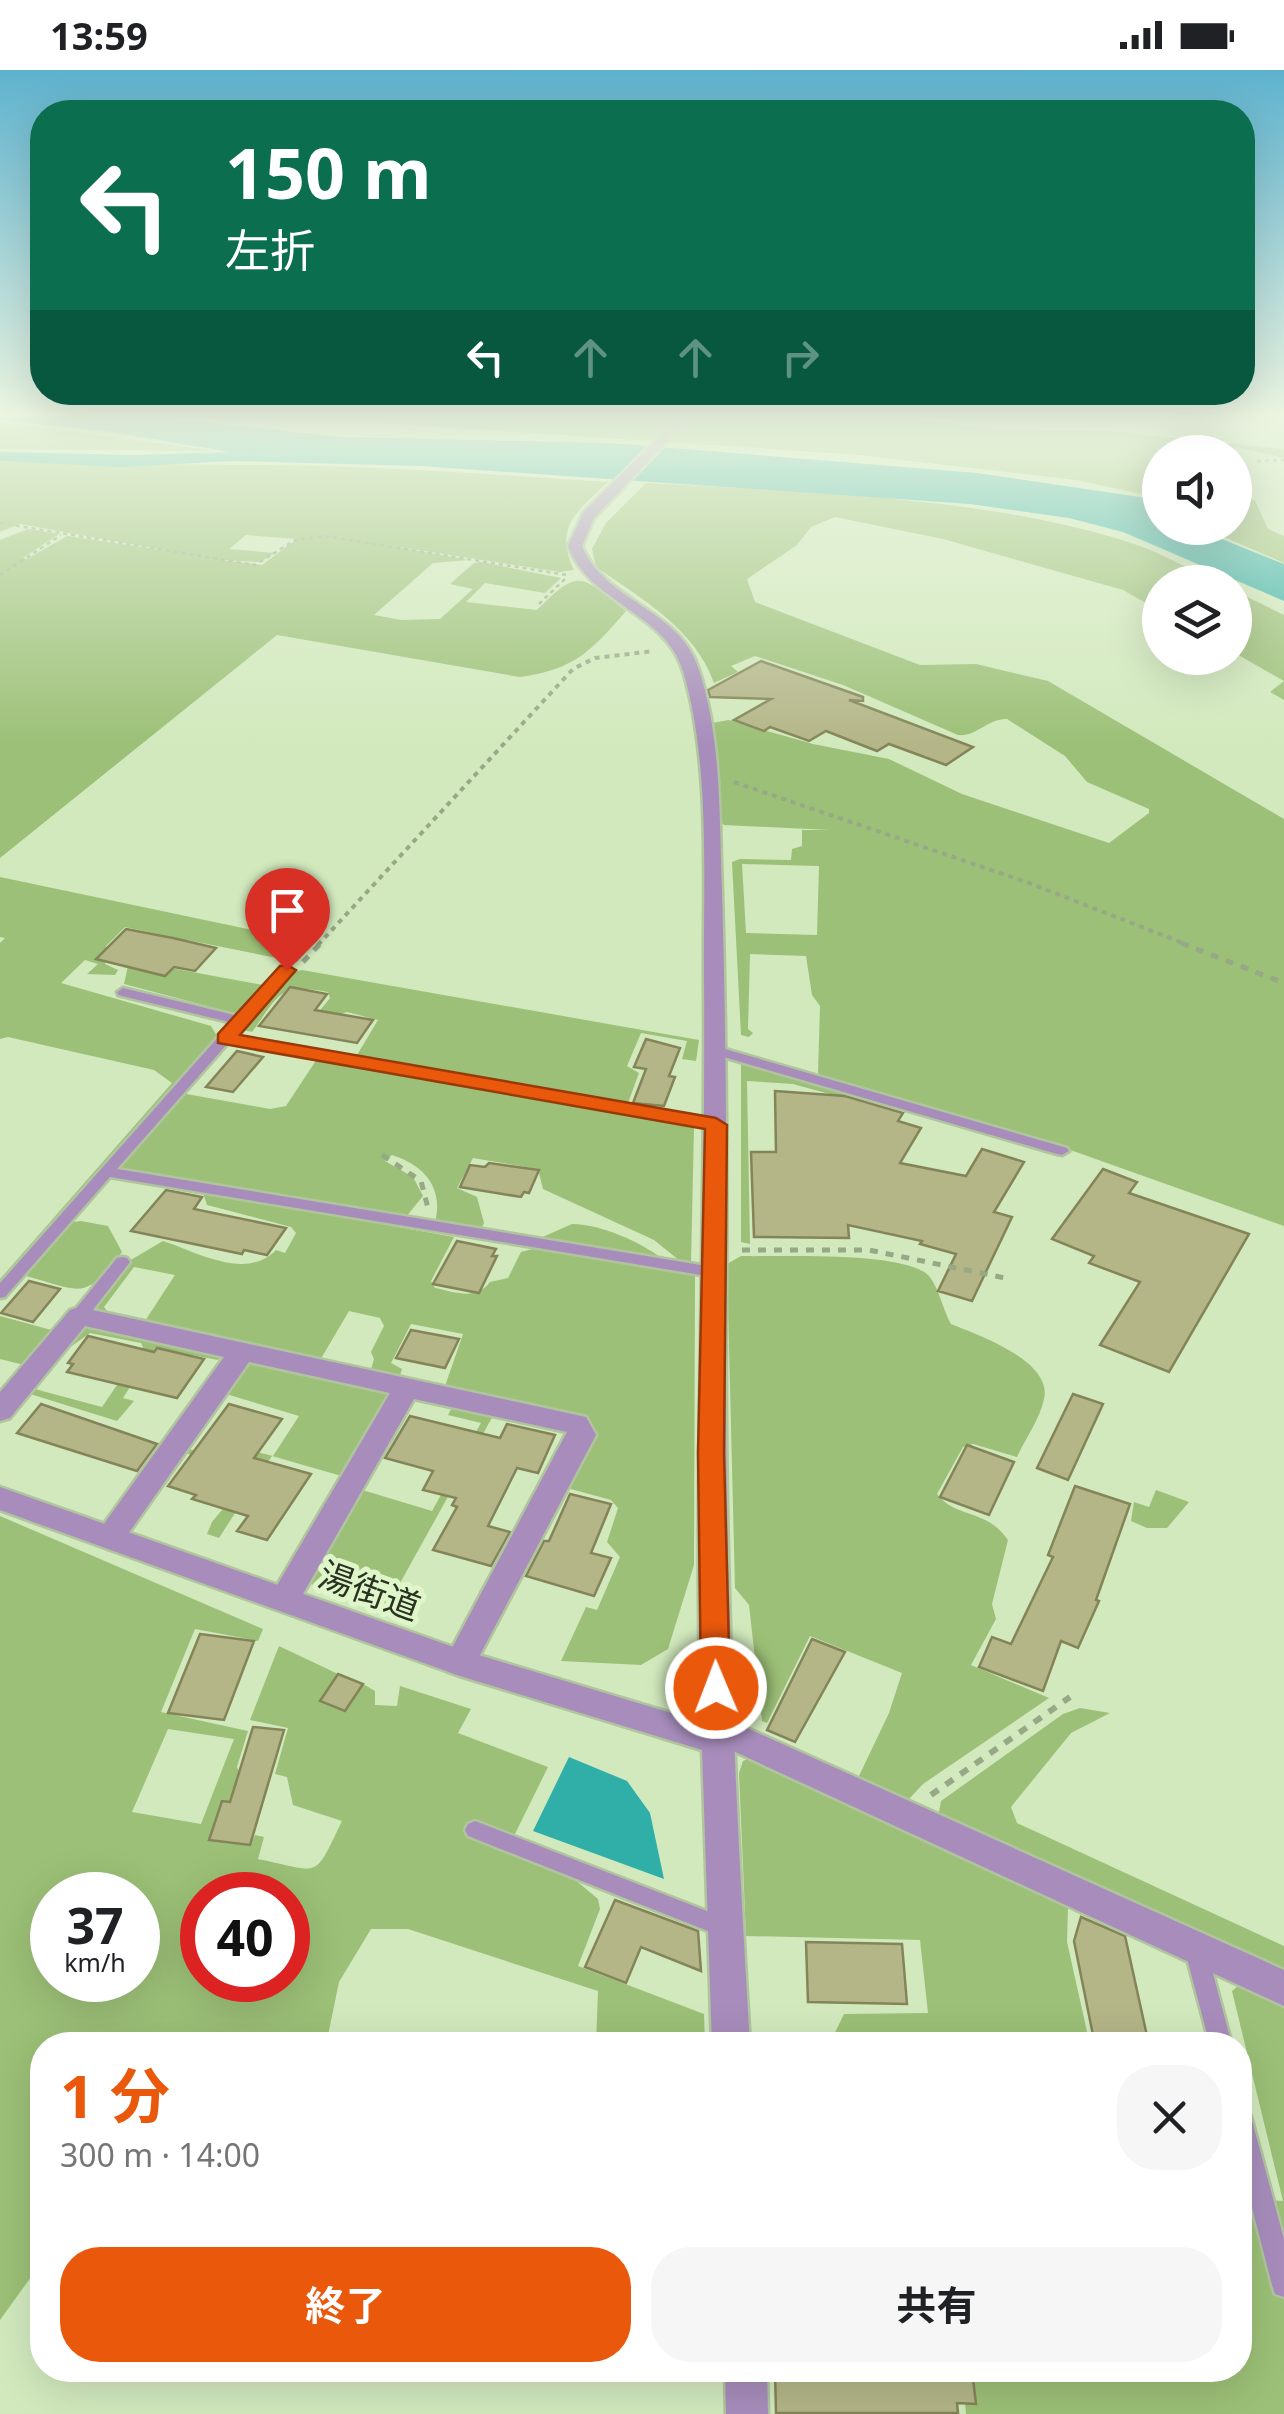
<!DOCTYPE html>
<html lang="ja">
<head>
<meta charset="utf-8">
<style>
  :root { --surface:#fff; --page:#f6f6f6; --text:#202124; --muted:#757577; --accent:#ea580c }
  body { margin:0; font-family:"Noto Sans","Noto Sans JP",sans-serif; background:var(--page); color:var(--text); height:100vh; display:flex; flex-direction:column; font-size:38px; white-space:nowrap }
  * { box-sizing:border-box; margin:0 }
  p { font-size:32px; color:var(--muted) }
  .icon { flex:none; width:55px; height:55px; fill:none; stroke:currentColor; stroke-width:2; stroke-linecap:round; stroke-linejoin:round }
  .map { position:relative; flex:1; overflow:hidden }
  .panel { position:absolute; left:30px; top:1962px; width:1222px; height:350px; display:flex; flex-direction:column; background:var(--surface); border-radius:40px; box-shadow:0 10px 40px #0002 }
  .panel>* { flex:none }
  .hud { position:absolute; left:30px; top:30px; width:1225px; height:305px; border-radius:40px; box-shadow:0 10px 40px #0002; background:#0b6e4f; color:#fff; overflow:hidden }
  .fabs { position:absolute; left:1142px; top:365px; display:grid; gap:20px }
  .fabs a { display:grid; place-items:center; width:110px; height:110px; border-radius:50%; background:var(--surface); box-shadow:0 10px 40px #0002; font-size:50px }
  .speed { position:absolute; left:30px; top:1802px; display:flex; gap:20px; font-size:50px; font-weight:700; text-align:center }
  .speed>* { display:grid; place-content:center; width:130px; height:130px; border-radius:50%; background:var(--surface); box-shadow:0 10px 40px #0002; line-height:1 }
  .speed small { font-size:25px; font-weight:400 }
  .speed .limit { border:15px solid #d22; background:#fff; color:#111 }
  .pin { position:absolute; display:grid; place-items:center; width:85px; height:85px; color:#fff; margin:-102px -42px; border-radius:50% 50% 50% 0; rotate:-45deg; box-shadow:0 0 10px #0007 }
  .pin .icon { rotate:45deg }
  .me { position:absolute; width:110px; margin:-55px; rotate:359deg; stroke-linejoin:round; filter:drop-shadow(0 0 8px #0008) }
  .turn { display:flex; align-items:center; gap:35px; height:210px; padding:0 30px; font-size:45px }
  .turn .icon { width:130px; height:130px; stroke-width:2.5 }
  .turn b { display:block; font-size:70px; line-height:85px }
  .lanes { display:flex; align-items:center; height:95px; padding:0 30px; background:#0003; justify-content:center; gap:50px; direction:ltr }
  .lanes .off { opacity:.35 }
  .round { display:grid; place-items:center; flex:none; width:105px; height:105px; border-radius:40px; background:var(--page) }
  .head { display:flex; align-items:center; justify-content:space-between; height:170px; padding:0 30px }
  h1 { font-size:60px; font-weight:700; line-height:75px; color:var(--accent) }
  .button { display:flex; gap:20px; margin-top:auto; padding:20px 30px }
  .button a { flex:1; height:115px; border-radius:40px; background:var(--accent); color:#fff; font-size:40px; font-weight:700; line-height:115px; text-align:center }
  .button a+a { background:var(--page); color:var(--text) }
  .status { display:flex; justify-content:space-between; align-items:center; height:70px; padding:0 50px; background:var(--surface); direction:ltr }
  .status svg { height:28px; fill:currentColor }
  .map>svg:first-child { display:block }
  .green { fill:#9cc077; fill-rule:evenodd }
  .water { fill:#30aea8 }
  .building { fill:#b4b688; stroke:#838558; stroke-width:2.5 }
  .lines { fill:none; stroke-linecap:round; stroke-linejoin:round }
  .service-casing { stroke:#b0c59e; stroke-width:5 }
  .minor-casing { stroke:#b0c59e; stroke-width:5 }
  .tertiary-casing { stroke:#b0c59e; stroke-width:5 }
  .path-far3 { stroke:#96a886; stroke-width:2.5; stroke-dasharray:4 4; stroke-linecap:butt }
  .path-far2 { stroke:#96a886; stroke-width:4; stroke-dasharray:5 5; stroke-linecap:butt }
  .path-far1 { stroke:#96a886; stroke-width:5; stroke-dasharray:8 8; stroke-linecap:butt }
  .path { stroke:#96a886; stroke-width:6; stroke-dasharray:9 9; stroke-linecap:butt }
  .service { fill:#a88dbc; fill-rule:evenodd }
  .minor { fill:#a88dbc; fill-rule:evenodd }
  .tertiary { fill:#a88dbc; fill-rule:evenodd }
  .route { fill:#ea580c; stroke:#983908; stroke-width:2.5 }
  .labels { text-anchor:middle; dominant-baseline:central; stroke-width:10; stroke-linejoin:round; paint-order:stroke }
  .near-street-label { font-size:35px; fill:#2a3322; stroke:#dff6ca }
</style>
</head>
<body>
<div class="status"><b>13:59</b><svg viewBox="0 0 49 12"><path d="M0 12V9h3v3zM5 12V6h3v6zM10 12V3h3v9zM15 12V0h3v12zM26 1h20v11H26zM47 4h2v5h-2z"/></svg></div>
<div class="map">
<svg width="1284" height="2344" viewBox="0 0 1284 2344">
  <rect width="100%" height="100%" fill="#d2e9bd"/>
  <g class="green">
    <path d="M293,347H901L992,359L1108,361L1284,379V388L1235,377L1230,382H1160V428L1076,410L859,385Z"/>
    <path d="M0,352L216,381L0,379Z"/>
    <path d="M0,391C82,395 162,394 243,395C365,395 487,404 608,412C578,441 553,456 574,500L560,502L386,475L469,490L433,493L374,545L401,550L440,549L473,519L450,514L474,493L481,492L561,508L545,523L485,513L466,532L537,540C580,497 580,505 626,541C592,581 573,600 520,607L277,565L0,788V470L28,459L59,464L23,488L27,489L67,466L175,482L20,454L0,462ZM246,465L297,469L262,495L219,490L260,492L275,483L229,479Z"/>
    <path d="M646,413C802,422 993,426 1140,476C1166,485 1191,501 1216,512H1160V541L1123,520L943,469L835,447L811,457L797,475L747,509L755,532L920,595L976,594L1048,611L1284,749V1156L1045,1071L824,1008L818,1003L820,936L812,925L806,886L750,884L748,959L753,963L749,967L741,965L732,792L740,789L791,790L792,779L802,776V760H830L724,755L716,747L712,653L729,650L813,674L889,689L962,724L1109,773L1149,743V739L1087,712L1065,686L1007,649C989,648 976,667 958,665L843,615L755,586L731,596L738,602L714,613C695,559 642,529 596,497L592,479L606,453ZM742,794L819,796L817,865L746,863Z"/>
    <path d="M1235,424L1255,431L1268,459L1284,466V493L1203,458H1235Z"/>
    <path d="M1235,521L1284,545V630L1270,622L1284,611L1235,583Z"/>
    <path d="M0,807L314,873L297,892L187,870L165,897L263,915L265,918L241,945L124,914L128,896L160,885L177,868L125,857L106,876L105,894L118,900L115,905L87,904L98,894L85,890L61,913L211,956L217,966L0,1215V1209L172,1013L154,1000L8,967L0,969V873L5,868L0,867Z"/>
    <path d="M302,900L699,970L696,991L682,989L687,971L641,963L627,996L639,1003L628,1033L357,985L378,950L347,942L309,954L330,928L328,922C278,913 280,924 252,962L239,959L289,903Z"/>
    <path d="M323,988L683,1052L694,1058L691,1193L680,1191L654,1170L543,1119L538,1099L473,1088L457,1118L477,1127L484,1153L481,1159L435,1152C444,1118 424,1095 392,1085L385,1091L413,1107L423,1126L406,1147L387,1144V1155L454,1167L431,1211L435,1218C455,1222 476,1231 490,1212L508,1208L521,1182L536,1178L692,1202L695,1206L694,1495L668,1579L641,1595L561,1591L586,1537L597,1540L620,1487L607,1472L618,1438L611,1430L567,1418L590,1364L444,1319L463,1264L411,1254L391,1293L402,1299L399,1309L370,1303L374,1289L371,1282L384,1256L380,1248L349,1241L319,1292L143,1254L175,1205L134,1197L104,1237L108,1242L127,1247L125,1250L101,1245L96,1237L129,1191L163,1171C197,1182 246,1211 276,1180L285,1183L296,1163L291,1157L207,1135L201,1116L117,1099L181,1023L270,1039L286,1036L317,989Z"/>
    <path d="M741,993L865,1029L862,1033L793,1014L747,1011L750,1174L741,1172Z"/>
    <path d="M81,1151L108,1156L122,1182C84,1232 82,1221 26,1206L72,1152Z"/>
    <path d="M572,1154C603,1155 638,1171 663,1189L538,1169Z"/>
    <path d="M741,1186C778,1187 903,1181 928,1205C938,1215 943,1240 951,1254C978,1265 1053,1291 1044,1329C1040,1349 1025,1369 1017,1387L973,1374L963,1377L937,1424C956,1449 986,1438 1008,1470L992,1534L996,1549L971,1595L1049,1628L923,1714L908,1730L858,1708L889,1643L902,1603L810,1566L767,1653L762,1651L749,1535L735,1518L727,1194Z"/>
    <path d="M0,1246L55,1261L28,1296L0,1289Z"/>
    <path d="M92,1256L221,1286L218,1290L155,1278L123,1328L134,1331L117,1351L27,1323L31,1318L102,1337L143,1277L141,1273L90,1263L69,1278L83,1258Z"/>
    <path d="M254,1293L389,1323L392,1330L345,1407L272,1386L219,1468L207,1464L212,1452L252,1404L182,1382L186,1378L215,1387L229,1375L273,1386L299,1346L226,1324L243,1298Z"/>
    <path d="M421,1327L494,1344L385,1540L311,1514L308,1503L359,1419L432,1441L481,1353L448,1345L451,1339L419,1331Z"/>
    <path d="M1156,1420L1189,1432L1167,1458H1147L1131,1451L1134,1432L1149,1437Z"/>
    <path d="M0,1446L263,1559L258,1571L195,1559L161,1642L248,1661L237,1697L252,1733L222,1732L210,1770L250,1774L255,1765L264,1767L258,1789C322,1802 313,1811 342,1751L293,1735L287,1707L275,1704L288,1658L250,1650L279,1576L338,1604L320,1631L344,1641L363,1614L375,1621V1635L397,1636L400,1616L471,1639L458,1663L548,1697L512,1770L542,1782L598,1829L600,1839L578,1896L704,1944L705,1975H596L598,1921L408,1859H371L339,1912L326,1975H42V2205L31,2207L0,2250ZM168,1659L234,1669L201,1754L132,1742ZM52,1825H138V1910H52ZM202,1825H288V1910H202Z"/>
    <path d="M1080,1638L1110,1643L1071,1663L1011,1737L1017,1753L1284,1876V1904L938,1747L941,1731L1063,1644Z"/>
    <path d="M753,1687L1068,1836L1067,1872L1090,1975H829L844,1944L928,1943L920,1870L746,1866L739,1703L743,1691Z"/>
    <path d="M1243,1912L1284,1931V2344H966L962,2300H1240V2109L1246,2129L1283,2131L1232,1921Z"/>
  </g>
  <g class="water">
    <path d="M0,347H151L343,367L610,373L977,403L1160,430V458H1194L1284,494V531L1123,462L1069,448L970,434L421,396L233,391L120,397L0,391V382L134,385L230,382L104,361L0,350Z"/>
    <path d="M569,1687L627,1711L650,1743L664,1809L533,1761Z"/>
  </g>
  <g class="building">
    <path d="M761,591L863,627V631L849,630L973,677L946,695L889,674L877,681L826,661L809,671L770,657L764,661L734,650L771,629L710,627L708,620Z"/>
    <path d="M126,859L173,868L216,878L195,901L174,897L165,906L96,889Z"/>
    <path d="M290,917L327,924L315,940L373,950L357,973L259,956Z"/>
    <path d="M646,969L680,978L669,1006L675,1007L664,1036L633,1033L646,999L634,997Z"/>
    <path d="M237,981L263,987L233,1022L206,1017Z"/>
    <path d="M775,1021L845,1026L903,1043L898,1051L921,1058L900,1093L966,1106L982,1079L1024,1092L994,1142L1012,1147L972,1231L938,1221L956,1184L920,1174L922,1171L848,1155L849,1168L754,1167L751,1082H776Z"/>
    <path d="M489,1093L539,1100L529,1123L524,1122L521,1127L460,1117L470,1095L485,1097Z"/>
    <path d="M1103,1099L1137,1112L1129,1123L1249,1164L1169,1302L1100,1275L1140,1212L1089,1193L1094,1186L1052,1169Z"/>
    <path d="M166,1120L202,1127L194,1139L286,1158L267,1185L244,1180L242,1184L131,1161Z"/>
    <path d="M457,1171L496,1179L492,1186H497L479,1223L433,1214Z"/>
    <path d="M29,1211L60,1219L33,1252L1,1243Z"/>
    <path d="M411,1260L459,1269L445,1298L396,1288Z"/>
    <path d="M88,1266L154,1282L157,1278L204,1289L177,1328L67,1302L73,1294L68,1293Z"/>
    <path d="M1073,1324L1103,1334L1068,1410L1037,1398Z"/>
    <path d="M41,1334L157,1374L137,1401L17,1363Z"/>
    <path d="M229,1334L282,1349L254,1388L311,1404L267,1470L237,1461L248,1446L192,1429L196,1425L168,1416Z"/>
    <path d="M410,1346L500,1368L507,1354L555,1365L538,1403L517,1398L488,1456L510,1462L491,1496L433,1480L457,1437L452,1435L456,1428L423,1420L433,1401L385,1388Z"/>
    <path d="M967,1375L1014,1392L989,1445L940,1427Z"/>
    <path d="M1075,1416L1130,1434L1096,1530L1099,1531L1078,1578L1061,1571L1043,1621L979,1597L992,1567L1011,1574L1053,1487L1048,1485Z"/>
    <path d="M570,1424L611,1434L591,1483L611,1488L594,1526L526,1506L544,1471H549Z"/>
    <path d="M200,1564L254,1571L224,1650L168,1643Z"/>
    <path d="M812,1569L845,1582L795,1672L767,1660Z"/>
    <path d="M338,1604L363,1614L345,1641L320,1631Z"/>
    <path d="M253,1657L284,1660L250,1775L209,1770L222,1731L230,1732Z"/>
    <path d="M615,1830L698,1861L701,1901L641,1877L626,1913L585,1897Z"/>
    <path d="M1081,1847L1125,1866L1149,1975H1095L1074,1871Z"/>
    <path d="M806,1872L902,1874L907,1934L808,1932Z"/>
    <path d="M775,2300H972L976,2334L957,2333L958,2343H776Z"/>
  </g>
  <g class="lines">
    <defs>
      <g id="service">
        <path d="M287,897L291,898V904L240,961L235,962L228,958L233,953L118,925L117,922L123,918L238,946L283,898Z"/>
        <path d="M225,964L716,1051L723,1055L716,1059L228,973L117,1099L713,1197L721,1202L713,1207L110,1107L5,1227L0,1228V1213L220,965Z"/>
        <path d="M718,977L1067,1078L1069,1081L1062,1085L1057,1084L713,984L711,981Z"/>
        <path d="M122,1187L127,1188L130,1192L127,1196L85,1250H73L71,1246L73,1242L117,1188Z"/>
        <path d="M475,1751L730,1850L734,1857L730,1864L723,1867L468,1766L465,1760L468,1754Z"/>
        <path d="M1196,1871L1204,1874L1207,1881L1232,1975H1210L1185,1881L1188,1874Z"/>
        <path d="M1240,2036L1248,2039L1251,2047L1284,2169V2227L1275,2224L1272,2215L1240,2091Z"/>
      </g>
      <g id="minor">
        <path d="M79,1237L586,1347L596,1365L471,1602L460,1606L449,1602L444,1593L567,1362L414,1329L295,1538L284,1541L273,1538L269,1529L390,1323L249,1292L121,1474L111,1478L101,1474L96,1466L101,1458L224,1287L85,1256L10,1348L0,1351V1322L70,1240Z"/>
        <path d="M716,1644L1284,1900V1936L705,1668L700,1658L705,1648Z"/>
      </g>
      <g id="tertiary">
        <path d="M678,347H691L594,448L582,476C604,531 679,539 698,597C722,667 719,748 722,821C726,959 727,1097 726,1235C724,1482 735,1728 750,1975H712L702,1680L460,1606L0,1440V1417L462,1580L701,1652C694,1404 706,1157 704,910C703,813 711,694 683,601C666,543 589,533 568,476L583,443Z"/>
        <path d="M725,2300H767L768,2344H726Z"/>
      </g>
    </defs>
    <use href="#service" class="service-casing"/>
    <use href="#minor" class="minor-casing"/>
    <use href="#tertiary" class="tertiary-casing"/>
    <g class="path-far3">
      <path d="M1257,391L1284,390"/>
      <path d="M0,453L255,495L295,470L324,466L567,505"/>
      <path d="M0,505L61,465"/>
      <path d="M539,534L567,507"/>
    </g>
    <g class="path-far2">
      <path d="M734,712L1029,813L1188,875"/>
      <path d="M318,875L573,599L595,588L654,581"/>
    </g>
    <g class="path-far1">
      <path d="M1181,873L1284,913"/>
      <path d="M303,892L321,873"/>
      <path d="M382,1085L421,1111L428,1138"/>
      <path d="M742,1180H869L1005,1208"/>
    </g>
    <path class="path" d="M931,1725L1070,1627"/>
    <use href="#service" class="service"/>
    <use href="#minor" class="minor"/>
    <use href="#tertiary" class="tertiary"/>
  </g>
  <linearGradient id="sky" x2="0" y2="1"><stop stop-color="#5eb2ce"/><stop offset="0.51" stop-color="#ebf5e1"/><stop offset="1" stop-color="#ebf5e1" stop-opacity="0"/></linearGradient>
  <rect width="1284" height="675" fill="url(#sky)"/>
  <path class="route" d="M287,895L296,900L240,965L716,1048L727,1055L724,1383L730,1618L726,1627L716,1630L706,1627L701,1618L698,1383L705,1059L218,973V964L280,896Z"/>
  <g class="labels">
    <g class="near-street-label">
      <text transform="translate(370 1520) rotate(20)">湯街道</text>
    </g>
  </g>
</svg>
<div class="fabs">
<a><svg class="icon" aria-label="sound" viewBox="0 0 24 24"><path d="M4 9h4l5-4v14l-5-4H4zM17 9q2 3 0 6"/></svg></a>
<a><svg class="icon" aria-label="layers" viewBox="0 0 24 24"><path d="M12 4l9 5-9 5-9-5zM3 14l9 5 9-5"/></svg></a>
</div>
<div class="speed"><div>37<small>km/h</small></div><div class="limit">40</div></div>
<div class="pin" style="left:287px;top:900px;background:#d93025"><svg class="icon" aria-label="arrive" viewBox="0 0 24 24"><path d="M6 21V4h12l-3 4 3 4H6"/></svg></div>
<svg class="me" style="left:716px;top:1618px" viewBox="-20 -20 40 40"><circle r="17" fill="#ea580c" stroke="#fff" stroke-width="3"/><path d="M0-11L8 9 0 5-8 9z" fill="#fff"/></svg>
<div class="hud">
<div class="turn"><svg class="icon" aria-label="left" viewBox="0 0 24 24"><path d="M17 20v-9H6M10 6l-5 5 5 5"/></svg><div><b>150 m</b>左折</div></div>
<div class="lanes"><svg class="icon" aria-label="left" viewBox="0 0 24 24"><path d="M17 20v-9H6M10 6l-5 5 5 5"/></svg><svg class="icon off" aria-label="ahead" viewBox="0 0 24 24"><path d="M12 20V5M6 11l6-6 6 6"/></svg><svg class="icon off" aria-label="ahead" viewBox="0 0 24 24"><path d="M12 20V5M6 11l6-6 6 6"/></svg><svg class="icon off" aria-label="right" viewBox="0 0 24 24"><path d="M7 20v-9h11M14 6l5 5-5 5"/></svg></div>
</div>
<section class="panel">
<div class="head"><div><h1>1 分</h1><p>300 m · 14:00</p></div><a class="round"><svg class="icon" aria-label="close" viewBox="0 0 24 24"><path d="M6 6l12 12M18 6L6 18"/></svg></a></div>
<div class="button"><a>終了</a><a>共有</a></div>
</section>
</div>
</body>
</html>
